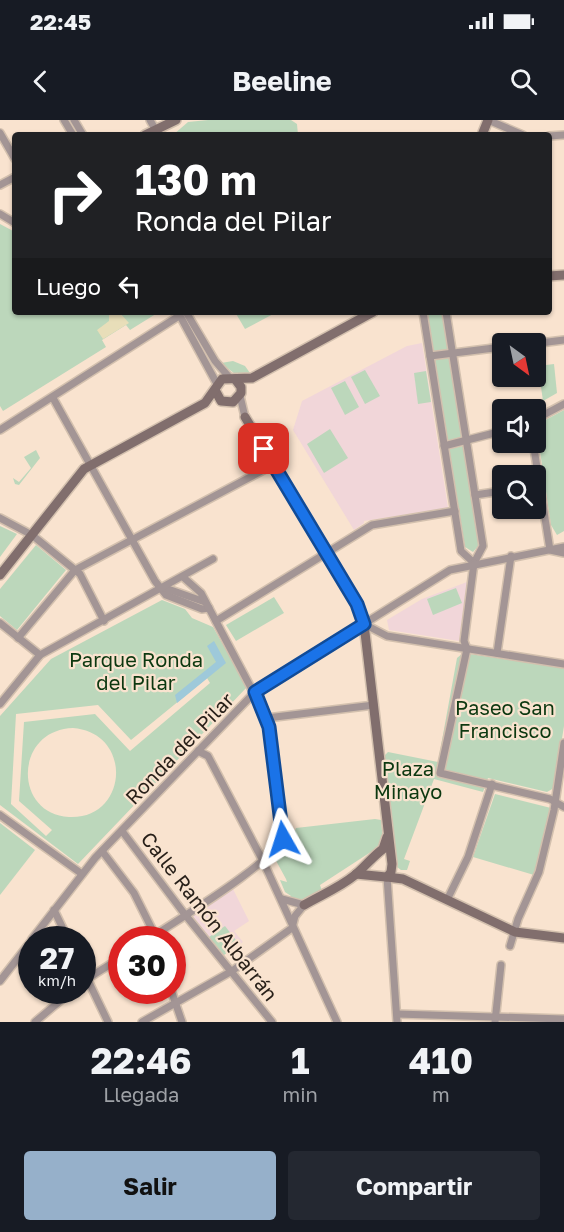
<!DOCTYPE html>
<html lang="es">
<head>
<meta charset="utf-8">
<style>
  :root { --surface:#171b24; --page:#242831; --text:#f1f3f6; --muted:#9ea1a6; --accent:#96b0ca }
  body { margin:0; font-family:"Golos Text",sans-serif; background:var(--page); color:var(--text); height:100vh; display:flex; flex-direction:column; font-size:22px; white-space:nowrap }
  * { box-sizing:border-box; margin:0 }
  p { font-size:20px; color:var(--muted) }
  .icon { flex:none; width:33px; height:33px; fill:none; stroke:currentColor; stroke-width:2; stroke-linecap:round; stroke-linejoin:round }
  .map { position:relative; height:902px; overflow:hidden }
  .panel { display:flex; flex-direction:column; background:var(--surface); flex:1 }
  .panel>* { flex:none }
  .guide { position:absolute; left:12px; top:12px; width:540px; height:183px; border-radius:6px; box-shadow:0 2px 4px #0004; background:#202124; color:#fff; overflow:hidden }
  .needle { width:39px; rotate:147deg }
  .tools { position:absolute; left:492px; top:213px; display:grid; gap:12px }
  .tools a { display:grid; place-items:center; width:54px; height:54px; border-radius:6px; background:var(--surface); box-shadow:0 2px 4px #0004; font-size:30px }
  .speed { position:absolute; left:18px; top:806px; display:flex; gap:12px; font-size:30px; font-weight:700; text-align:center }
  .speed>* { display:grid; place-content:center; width:78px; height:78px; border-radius:50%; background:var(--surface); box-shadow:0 2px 4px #0004; line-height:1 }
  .speed small { font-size:15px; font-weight:400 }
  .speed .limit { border:9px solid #d22; background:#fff; color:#111 }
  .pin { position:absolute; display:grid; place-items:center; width:51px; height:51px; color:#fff; margin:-26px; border-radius:12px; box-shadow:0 3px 9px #0006 }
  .me { position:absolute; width:66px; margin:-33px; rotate:354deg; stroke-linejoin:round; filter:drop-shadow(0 0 4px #0008) }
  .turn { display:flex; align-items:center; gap:21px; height:126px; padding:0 24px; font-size:27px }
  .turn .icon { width:78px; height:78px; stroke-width:2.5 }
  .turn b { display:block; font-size:42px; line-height:51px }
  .then { display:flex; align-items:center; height:57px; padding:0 24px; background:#0003; gap:12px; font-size:22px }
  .eta { display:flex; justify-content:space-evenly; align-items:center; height:102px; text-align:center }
  .eta b { font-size:36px; font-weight:700; line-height:42px }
  .primary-button { display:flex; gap:12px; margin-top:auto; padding:12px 24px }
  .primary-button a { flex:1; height:69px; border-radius:6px; background:var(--accent); color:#111; font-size:24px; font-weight:700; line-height:69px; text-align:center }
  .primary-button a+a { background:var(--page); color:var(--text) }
  .status { display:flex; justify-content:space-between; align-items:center; height:42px; padding:0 30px; background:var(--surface); direction:ltr }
  .status svg { height:16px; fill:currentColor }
  header { display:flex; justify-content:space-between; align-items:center; height:78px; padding:0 24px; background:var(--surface); font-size:27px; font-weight:700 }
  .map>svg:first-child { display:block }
  .education { fill:#f1d6d9 }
  .green { fill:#bcd7bb; fill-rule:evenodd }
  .sand { fill:#e8deb9 }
  .water { fill:#9ec9da }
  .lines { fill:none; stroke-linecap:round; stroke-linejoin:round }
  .street-casing { stroke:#d3c0ae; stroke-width:10 }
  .secondary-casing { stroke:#d3c0ae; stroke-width:12 }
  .street { stroke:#a39595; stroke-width:7 }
  .secondary { stroke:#816e6d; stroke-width:9 }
  .route-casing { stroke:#114b97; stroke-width:15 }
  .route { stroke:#1a73e8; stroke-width:10 }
  .labels { text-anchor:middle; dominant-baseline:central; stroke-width:4.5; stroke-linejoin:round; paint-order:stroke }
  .park-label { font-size:20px; fill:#0c3810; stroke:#f9e3cf }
  .street-label { font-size:20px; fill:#271f18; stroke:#f9e3cf }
</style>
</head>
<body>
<div class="status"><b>22:45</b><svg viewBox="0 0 49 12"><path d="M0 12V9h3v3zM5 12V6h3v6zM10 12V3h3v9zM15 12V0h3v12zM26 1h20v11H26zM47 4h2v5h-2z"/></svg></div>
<header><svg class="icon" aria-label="back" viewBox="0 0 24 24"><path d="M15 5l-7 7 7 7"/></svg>Beeline<svg class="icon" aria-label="search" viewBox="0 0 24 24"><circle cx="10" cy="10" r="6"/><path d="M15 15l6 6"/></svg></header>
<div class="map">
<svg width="564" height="902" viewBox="0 0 564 902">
  <rect width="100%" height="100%" fill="#f9e3cf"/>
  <g class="education">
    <path d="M422,223L448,388L364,401V403L354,410L293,310L302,281L407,226Z"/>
    <path d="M467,462L459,521L389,510L387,500L422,479Z"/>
    <path d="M232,767L249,801L234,811L243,822L222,836L191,794Z"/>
  </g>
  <g class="green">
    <path d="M208,0H291L297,4L298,15H173L188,2Z"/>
    <path d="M0,104L15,112V192H159L130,210L126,205L102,220L106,227L3,291L0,286Z"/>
    <path d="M235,192H277L245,209Z"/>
    <path d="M427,192H442L448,230L433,233Z"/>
    <path d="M449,237L462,319L448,321L434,240Z"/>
    <path d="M233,241L245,246L250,253L235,254L221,243Z"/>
    <path d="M554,244L557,273L543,281L538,246Z"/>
    <path d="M365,250L380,276L365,284L351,257Z"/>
    <path d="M426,251L431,282L418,284L414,253Z"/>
    <path d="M345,261L359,287L345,295L331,268Z"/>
    <path d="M564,290V411L557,415L551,405L536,305Z"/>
    <path d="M330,309L348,338L324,353L307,324Z"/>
    <path d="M463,326L479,425L473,432L465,427L449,329Z"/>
    <path d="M36,330L40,338L19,365L15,364L13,358L19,362L31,348L24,337Z"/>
    <path d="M0,406L17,414L0,437Z"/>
    <path d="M36,425L66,450L17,510L0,496V469Z"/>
    <path d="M456,468L462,483L433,495L427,479Z"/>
    <path d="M274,477L284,493L236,521L226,505Z"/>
    <path d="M162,480L185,489L192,498L213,507L247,567L78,744L0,685V596L51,539ZM207,558L210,563L130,631L95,594L24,602L19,681L52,710L46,716L11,684L16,594L98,585L131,620ZM73,608C134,613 128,700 69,697C13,694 14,610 73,608Z"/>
    <path d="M463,533L564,548V606L554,668L547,672L488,658L483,672L434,659L404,739L410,741L407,750H401L397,747L383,637L388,632L438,642L457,538Z"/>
    <path d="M495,674L551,688L534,755L473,737Z"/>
    <path d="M375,699L381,700L383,721L380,726L320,765L322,771L301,782L290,778L291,776L285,772L280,760L287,762L286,759L274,737L292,718L296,708Z"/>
    <path d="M0,703L35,730L0,775Z"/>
    <path d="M225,806L239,824L224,835L209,817Z"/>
  </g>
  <path class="sand" d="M109,192H119L129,203L103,219L97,210L109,201Z"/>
  <path class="water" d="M214,521L226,543L177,583L175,575L216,542L207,526Z"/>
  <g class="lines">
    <defs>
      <g id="street">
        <path d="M64,0L73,15"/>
        <path d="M74,0L83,15"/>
        <path d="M150,0L155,9"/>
        <path d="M488,0L523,15"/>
        <path d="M0,13L15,39"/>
        <path d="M549,16L564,15"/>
        <path d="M0,65L15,57"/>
        <path d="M0,94L15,103"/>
        <path d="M186,192L215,241L229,257"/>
        <path d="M423,192L461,431L474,443"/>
        <path d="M446,192L483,426L474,443"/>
        <path d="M179,194L217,264"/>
        <path d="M532,224L564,220"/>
        <path d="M430,236L502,227"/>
        <path d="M240,276L245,297"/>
        <path d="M53,278L155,461L166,475L202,489L209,488"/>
        <path d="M536,299L564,284"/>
        <path d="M0,310L179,196"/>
        <path d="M533,322L550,430L564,433"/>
        <path d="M444,326L502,311"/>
        <path d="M475,375L502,371"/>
        <path d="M0,398L32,415L80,454L104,501"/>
        <path d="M165,468L205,482"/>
        <path d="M216,501L372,405L455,391"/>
        <path d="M0,503L40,535"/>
        <path d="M364,504L387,516L564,544"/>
        <path d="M18,518L75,450L273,345"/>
        <path d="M467,529L440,653L550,679L564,687"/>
        <path d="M467,529L464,521L474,443"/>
        <path d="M497,533L511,436"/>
        <path d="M0,584L40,535L213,439"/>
        <path d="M267,598L374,585"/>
        <path d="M198,631L208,636L263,741L337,902"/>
        <path d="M0,695L82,754"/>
        <path d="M122,711L183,792L272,902"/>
        <path d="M102,731L134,773L156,817"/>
        <path d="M387,757L397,902"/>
        <path d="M282,779L304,785"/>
        <path d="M447,780L468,737L492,664"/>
        <path d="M54,790L68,819"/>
        <path d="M32,819L95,738L255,572L450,450L564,427"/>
        <path d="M149,819C175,801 276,742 283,716L267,598L201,473L183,457"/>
        <path d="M510,826L518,799L539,752L554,690L564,623"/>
        <path d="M82,848L108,902"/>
        <path d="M0,861L32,820"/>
        <path d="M82,862L122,837"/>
        <path d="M171,870L182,902"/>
        <path d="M397,894L564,899"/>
        <path d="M35,902L73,870"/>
        <path d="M142,902L232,851L292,808L295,796L304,785"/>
        <path d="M495,902L501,845"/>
      </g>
      <g id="secondary">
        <path d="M145,15L176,0"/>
        <path d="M482,15L488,0"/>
        <path d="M549,156L564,155"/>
        <path d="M215,270L221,281L233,282L241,273V267L235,259"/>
        <path d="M245,297L357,484L364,504L392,744L391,752L387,757L403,759L515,812L564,818"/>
        <path d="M0,455L84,349L205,283L222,259L252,258L373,192"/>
        <path d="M356,754L386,757"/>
        <path d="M304,785C321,775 339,768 355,755C365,747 372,737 383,729L387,717"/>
      </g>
    </defs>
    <use href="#street" class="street-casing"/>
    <use href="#secondary" class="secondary-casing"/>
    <use href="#street" class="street"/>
    <use href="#secondary" class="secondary"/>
  </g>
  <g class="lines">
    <defs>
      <path id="route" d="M264,329L357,484L364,504L255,572L269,607L283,719"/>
    </defs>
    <use href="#route" class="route-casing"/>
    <use href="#route" class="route"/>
  </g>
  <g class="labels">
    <g class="park-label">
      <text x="136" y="539">Parque Ronda<tspan x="136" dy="23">del Pilar</tspan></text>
      <text x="505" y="587">Paseo San<tspan x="505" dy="23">Francisco</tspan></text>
      <text x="408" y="648">Plaza<tspan x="408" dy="23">Minayo</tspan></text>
    </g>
    <g class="street-label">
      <text transform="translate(179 628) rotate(-46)">Ronda del Pilar</text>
      <text transform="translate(210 796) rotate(52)">Calle Ramón Albarrán</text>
    </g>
  </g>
</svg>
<div class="tools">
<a><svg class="needle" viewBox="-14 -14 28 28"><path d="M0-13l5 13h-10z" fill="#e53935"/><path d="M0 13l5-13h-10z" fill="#9ea1a6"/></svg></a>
<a><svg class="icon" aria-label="sound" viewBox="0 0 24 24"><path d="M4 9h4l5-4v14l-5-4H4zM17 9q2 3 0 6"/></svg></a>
<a><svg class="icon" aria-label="search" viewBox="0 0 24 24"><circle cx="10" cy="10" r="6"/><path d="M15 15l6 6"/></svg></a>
</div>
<div class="speed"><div>27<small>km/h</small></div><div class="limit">30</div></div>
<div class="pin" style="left:264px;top:329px;background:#d93025"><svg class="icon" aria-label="arrive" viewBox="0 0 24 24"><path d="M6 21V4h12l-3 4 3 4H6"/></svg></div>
<svg class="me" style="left:283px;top:719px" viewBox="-20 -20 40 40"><path d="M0-17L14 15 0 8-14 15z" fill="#1a73e8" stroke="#fff" stroke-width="4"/></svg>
<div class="guide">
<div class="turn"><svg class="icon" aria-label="right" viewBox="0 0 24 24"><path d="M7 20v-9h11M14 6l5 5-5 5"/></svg><div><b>130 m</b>Ronda del Pilar</div></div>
<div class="then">Luego<svg class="icon" aria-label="left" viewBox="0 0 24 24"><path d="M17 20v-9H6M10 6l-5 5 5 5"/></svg></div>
</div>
</div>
<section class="panel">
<div class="eta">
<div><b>22:46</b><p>Llegada</p></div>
<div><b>1</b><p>min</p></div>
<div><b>410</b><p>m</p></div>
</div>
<div class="primary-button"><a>Salir</a><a>Compartir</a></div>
</section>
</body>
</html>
